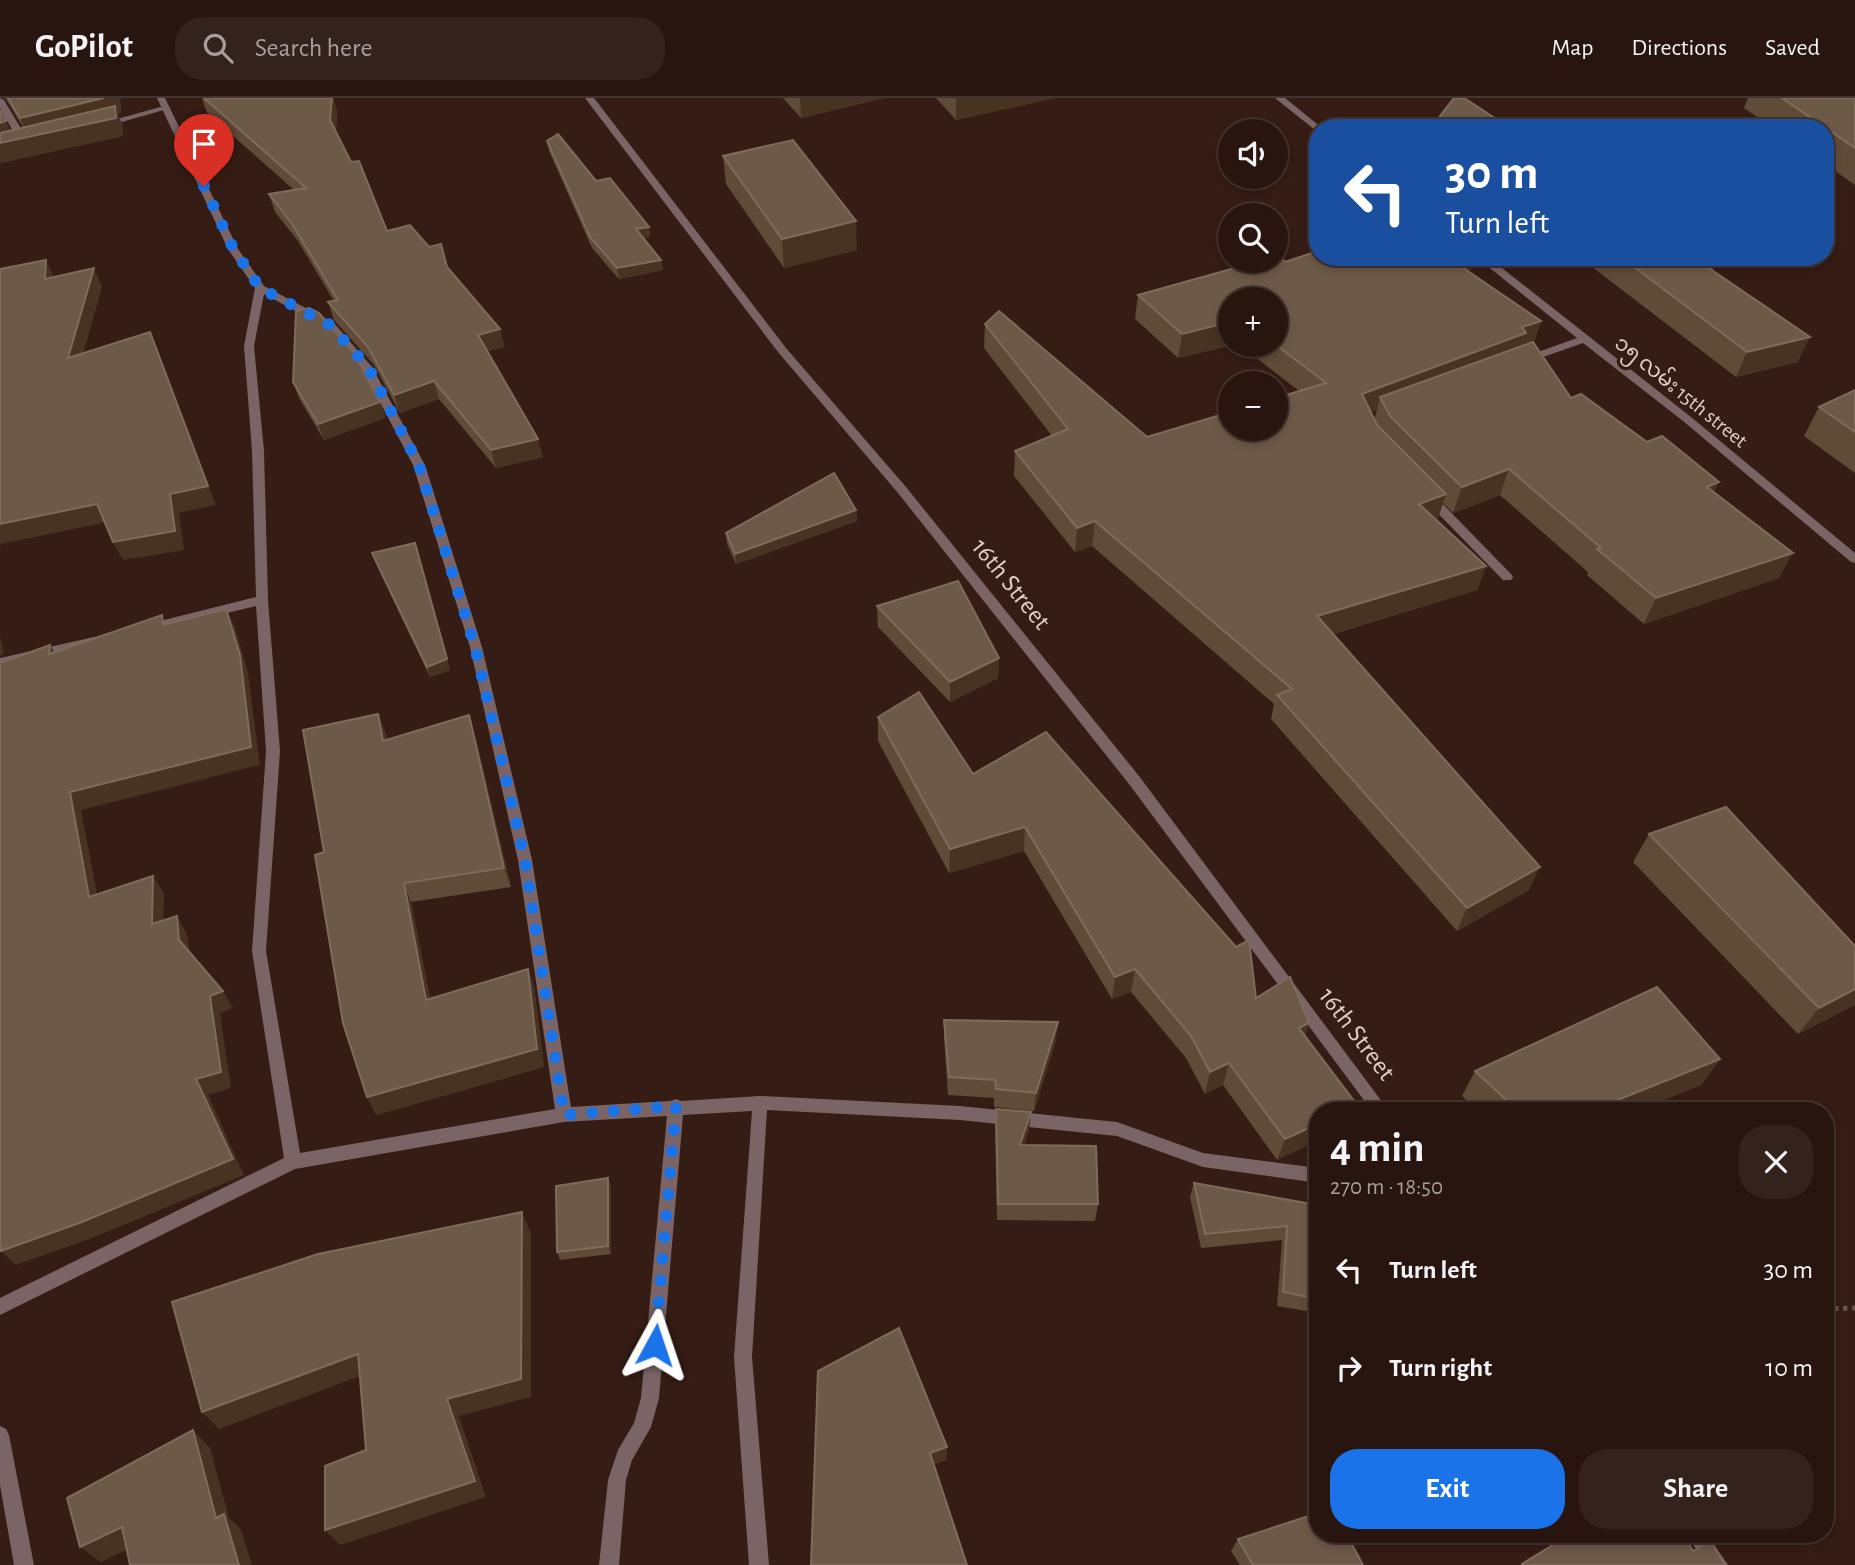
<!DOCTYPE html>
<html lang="en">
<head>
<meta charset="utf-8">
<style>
  :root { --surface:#28150f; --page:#34221d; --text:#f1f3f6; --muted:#a59f9e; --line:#44342f; --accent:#1a73e8 }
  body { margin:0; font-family:"Alegreya Sans","Noto Sans Myanmar",sans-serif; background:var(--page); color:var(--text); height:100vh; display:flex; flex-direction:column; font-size:26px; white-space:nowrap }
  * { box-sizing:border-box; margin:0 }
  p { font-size:23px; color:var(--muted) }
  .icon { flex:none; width:38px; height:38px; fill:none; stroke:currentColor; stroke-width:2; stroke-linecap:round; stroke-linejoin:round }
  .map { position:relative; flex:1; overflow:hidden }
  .panel { position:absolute; left:1309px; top:1004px; width:525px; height:441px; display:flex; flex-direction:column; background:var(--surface); border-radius:28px; box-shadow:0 4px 10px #0003,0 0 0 2px var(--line) }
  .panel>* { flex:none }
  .banner { position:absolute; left:1309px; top:21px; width:525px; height:147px; border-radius:28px; box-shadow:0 4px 10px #0003,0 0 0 2px var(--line); background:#1a4fa0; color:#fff; overflow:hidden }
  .tools { position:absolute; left:1218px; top:21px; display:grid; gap:14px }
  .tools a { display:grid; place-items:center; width:70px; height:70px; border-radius:50%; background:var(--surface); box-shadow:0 4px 10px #0003,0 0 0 2px var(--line); font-size:35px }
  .pin { position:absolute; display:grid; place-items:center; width:60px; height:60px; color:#fff; margin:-72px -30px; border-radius:50% 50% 50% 0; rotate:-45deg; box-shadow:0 0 7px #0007 }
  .pin .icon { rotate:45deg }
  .me { position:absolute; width:77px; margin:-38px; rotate:5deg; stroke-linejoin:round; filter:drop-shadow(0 0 5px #0008) }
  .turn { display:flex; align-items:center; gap:24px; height:147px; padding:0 21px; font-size:32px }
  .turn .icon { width:91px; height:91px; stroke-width:2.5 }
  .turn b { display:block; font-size:49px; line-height:60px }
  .round { display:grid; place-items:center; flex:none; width:74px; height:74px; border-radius:28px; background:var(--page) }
  .summary { display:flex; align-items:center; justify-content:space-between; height:119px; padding:0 21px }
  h1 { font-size:42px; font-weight:700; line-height:52px }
  .primary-button { display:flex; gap:14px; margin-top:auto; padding:14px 21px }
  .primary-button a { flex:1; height:80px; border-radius:28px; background:var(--accent); color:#fff; font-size:28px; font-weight:700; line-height:80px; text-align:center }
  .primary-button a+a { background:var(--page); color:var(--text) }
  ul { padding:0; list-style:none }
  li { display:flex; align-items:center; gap:21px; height:98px; padding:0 21px }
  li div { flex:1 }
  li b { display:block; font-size:26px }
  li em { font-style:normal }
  header { display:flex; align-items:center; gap:42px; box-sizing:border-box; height:98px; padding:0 35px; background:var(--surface); border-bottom:2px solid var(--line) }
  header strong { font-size:33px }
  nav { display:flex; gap:38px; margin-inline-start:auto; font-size:24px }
  .search { width:490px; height:63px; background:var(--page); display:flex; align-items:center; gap:18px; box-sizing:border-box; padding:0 24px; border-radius:28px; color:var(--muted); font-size:26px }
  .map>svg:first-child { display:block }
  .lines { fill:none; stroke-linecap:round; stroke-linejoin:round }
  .path { stroke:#69524b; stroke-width:5; stroke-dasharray:4.5 4.5; stroke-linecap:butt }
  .lane { fill:#7a6466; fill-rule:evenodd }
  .street { fill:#7a6466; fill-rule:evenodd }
  .wall { fill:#5f4b37; fill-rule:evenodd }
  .shaded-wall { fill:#483222 }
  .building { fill:#6d5947; stroke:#7f6b5b; stroke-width:2 }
  .route { stroke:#1a73e8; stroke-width:12; stroke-dasharray:0 21.6 }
  .labels { text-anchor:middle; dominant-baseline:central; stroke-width:7; stroke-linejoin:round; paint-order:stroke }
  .far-street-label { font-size:21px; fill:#e0cec9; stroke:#351c14 }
  .street-label { font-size:26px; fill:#e0cec9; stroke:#351c14 }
</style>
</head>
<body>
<header>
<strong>GoPilot</strong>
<div class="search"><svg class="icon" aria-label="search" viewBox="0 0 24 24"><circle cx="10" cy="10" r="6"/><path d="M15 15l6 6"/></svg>Search here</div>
<nav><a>Map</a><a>Directions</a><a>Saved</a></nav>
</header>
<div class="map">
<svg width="1855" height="1467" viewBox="0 0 1855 1467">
  <rect width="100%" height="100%" fill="#351c14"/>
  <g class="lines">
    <path class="path" d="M1825,1211L1855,1210"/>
    <path class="lane" d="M164,8L171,10L104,29L99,26Z"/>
    <g class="street">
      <path d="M0,0L4,2L29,44L27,46L19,44L0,10Z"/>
      <path d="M157,0H165L238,151L264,188L334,225L372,269L425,367L482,549L532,762L571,1009L670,1003L676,1001L681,1003L760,998L960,1008L1117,1024L1203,1055L1318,1070V1085L1203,1069L1117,1038L960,1022L767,1012L752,1259L769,1467H749L734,1259L752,1013L683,1017L659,1300L651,1329L632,1362L626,1382L619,1467H599L608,1382L618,1352L634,1325L641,1300L667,1018L564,1024L295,1071L0,1217V1200L284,1060L252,853L266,653L256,508L148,534L142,530L148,526L256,499L252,353L244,248L255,190L228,151ZM264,196L326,229L362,270L413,367L470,549L518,762L555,1011L300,1055L266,853L280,653L268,502L264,353L254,248Z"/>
      <path d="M585,0H594L786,250L906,389L1139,678L1389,1013H1372L1129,686L898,395L778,254Z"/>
      <path d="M1275,0H1285L1322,30L1315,32Z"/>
      <path d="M1476,159H1488L1691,319L1855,455V465L1851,464L1683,323L1583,245L1529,264H1521V260L1577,240Z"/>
      <path d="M1428,394L1432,395L1511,476L1513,479L1511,482H1503L1424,401V395Z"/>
      <path d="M94,539L98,540L100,543L98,546L0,570V560Z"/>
      <path d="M0,1328L6,1331L9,1337L34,1467H14L0,1387Z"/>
      <path d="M1687,1437H1707L1728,1467H1706Z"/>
    </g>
  </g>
  <g class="wall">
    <path d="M4,0H120L121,15L118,16L122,26L123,38L0,65V12L10,32L23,29L6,1Z"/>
    <path d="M202,0H333L337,13L336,34L387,133L447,169L505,249L488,253L543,359L496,370L439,301L400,315L374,267L334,222L328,204L334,203L298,143L275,114L269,96L294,92L207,15Z"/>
    <path d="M783,0H884L801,20Z"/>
    <path d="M936,0H1055L956,22Z"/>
    <path d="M1748,0H1855V87L1825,66V30H1773L1744,10Z"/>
    <path d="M1440,18L1510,30H1438Z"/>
    <path d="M547,43L649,129L650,139L643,140L661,162L663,172L619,181L592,150L549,53Z"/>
    <path d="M723,58L857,152L784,170L726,86Z"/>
    <path d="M1318,159H1474L1470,174L1541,223L1534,244L1571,300L1719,384L1714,394L1779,480L1644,526L1587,477L1588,474L1500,397L1453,415L1443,405L1438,421L1435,422L1486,468L1477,492L1333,536L1529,792L1457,833L1271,621L1274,606L1092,448L1075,454L1014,378L1015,353L1052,338L984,250L985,226L1147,339L1299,293L1240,247H1276L1230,201V247H1233L1178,260L1135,221L1138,197L1285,164ZM1377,312L1374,322L1370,314Z"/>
    <path d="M1579,159H1714L1713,173L1798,264L1736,279Z"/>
    <path d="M293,284L380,304L385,320L324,342L299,300Z"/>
    <path d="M1855,292V375L1804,338L1819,309Z"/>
    <path d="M856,412L857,423L736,466L727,446L726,435Z"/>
    <path d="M372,455H418L450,572L430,579L376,466Z"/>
    <path d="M877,508L999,560L998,580L950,604L878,529Z"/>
    <path d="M378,616L386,636L387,642L475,637L511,789L411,804L430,900L528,871L534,889L544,969L376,1017L324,754Z"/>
    <path d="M878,619L973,676L1256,900L1309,925L1305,938L1358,1008L1277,1062L1223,987L1205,996L1186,960L1131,894L1112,901L1024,753L949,775L878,643Z"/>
    <path d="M1649,736L1855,848V907L1798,936L1633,764Z"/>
    <path d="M944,922L1056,942L1034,1013L994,1009V1000L948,997L944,940Z"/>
    <path d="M1720,961L1701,987L1636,1013H1478L1462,998L1475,973Z"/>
    <path d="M996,1011L1029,1032L1024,1047L1098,1106L1095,1123L997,1122L995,1028Z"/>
    <path d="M608,1080L611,1088V1156L560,1162L557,1154Z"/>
    <path d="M1194,1085L1318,1107V1215L1277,1208L1282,1142L1201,1150L1190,1099Z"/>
    <path d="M1238,1441L1363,1467H1240L1231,1453Z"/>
  </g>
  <g class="shaded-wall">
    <path d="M104,0H120L121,15L118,16L122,26L123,38L0,65V45L28,38L20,20Z"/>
    <path d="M332,0H333L337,13L335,40L330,22Z"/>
    <path d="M800,0H884L801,20Z"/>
    <path d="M956,0H1055L956,22Z"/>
    <path d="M6,23L14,41L0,45V25Z"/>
    <path d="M856,123L857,152L784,170L782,141Z"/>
    <path d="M649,129L650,139L637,141L636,131Z"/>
    <path d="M1455,159H1474L1469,177L1450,161Z"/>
    <path d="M46,162L54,180L45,181Z"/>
    <path d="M661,162L663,172L619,181L617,170Z"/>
    <path d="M1718,162L1707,186L1703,166Z"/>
    <path d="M94,170L102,189L77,278L68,260Z"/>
    <path d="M1541,223L1533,248L1380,299L1377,312L1356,320L1362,296L1522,229Z"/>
    <path d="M1230,224V247H1233L1178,260L1182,236Z"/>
    <path d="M500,231L505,249L483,255L478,237Z"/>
    <path d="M150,234L216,407L179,415L184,452L123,462L113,444Z"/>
    <path d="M1810,239L1798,264L1736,279L1747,254Z"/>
    <path d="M434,283L439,301L400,315L394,297Z"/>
    <path d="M380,304L385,320L324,342L318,326Z"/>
    <path d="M538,341L543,359L496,370L491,352Z"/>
    <path d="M1509,371L1500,397L1453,415L1462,389Z"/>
    <path d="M1719,384L1707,410V389Z"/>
    <path d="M1446,396L1438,421L1411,431L1419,406Z"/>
    <path d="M97,406L107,424L1,446L0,451V426Z"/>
    <path d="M856,412L857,423L736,466L735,456Z"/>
    <path d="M1095,423L1092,448L1075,454L1077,430Z"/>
    <path d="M418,455L450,572L430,579L427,569Z"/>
    <path d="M1793,455L1779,480L1644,526L1656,500Z"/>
    <path d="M1486,468L1477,492L1311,542L1317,518Z"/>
    <path d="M226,511L235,529L248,575L260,667L81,712L101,816L89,799L70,694Z"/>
    <path d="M0,537L4,556L0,558Z"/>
    <path d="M50,547L61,565L49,556Z"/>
    <path d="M999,560L998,580L950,604V584Z"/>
    <path d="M378,616L386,636L390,663L383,643Z"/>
    <path d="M469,617L475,637L511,789L504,770Z"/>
    <path d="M1025,729L1024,753L949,775L950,751Z"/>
    <path d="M1540,769L1529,792L1457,833L1467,810Z"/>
    <path d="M153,778L164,795L163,844L152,826Z"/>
    <path d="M404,785L411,804L434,920L426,902Z"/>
    <path d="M177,818L187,836L190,859L179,842Z"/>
    <path d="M528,871L534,889L544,969L376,1017L367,999Z"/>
    <path d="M1135,871L1131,894L1112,901L1115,879Z"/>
    <path d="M1855,891V907L1798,936L1819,910Z"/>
    <path d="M223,893L233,910L220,915L231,990L208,997L244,1077L95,1139L16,1167L1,1153L210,898Z"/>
    <path d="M1058,924L1056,942L1034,1013L1036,995Z"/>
    <path d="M1309,925L1301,947L1299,930Z"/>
    <path d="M1720,961L1701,987L1636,1013H1590Z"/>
    <path d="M1229,965L1223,987L1205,996L1210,974Z"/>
    <path d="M1358,1008L1355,1013H1346Z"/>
    <path d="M1031,1014L1029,1032L1019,1064L1020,1047Z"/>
    <path d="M1318,1026V1043L1277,1062L1285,1041Z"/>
    <path d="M608,1080L611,1088V1156L608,1148Z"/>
    <path d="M522,1114L531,1135V1299L459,1318L486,1399L340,1447L325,1432L447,1301Z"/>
    <path d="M358,1256L371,1274L219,1331L202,1314Z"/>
    <path d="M193,1332L210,1350L229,1420L241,1431L252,1467H239L216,1420Z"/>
    <path d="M947,1349V1362L930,1368V1355Z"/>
    <path d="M122,1429L143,1444L101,1464L80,1449Z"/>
  </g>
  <g class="building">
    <path d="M8,0H104L20,20Z"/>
    <path d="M204,0H332L330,22L351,64L359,63L387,133L410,127L429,149L441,146L447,169L500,231L478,237L538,341L491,352L434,283L394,297L368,249L328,204L338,202L292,126L269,96L306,90Z"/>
    <path d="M1454,0H1464L1510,30H1455L1440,18Z"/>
    <path d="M1782,0H1855V50Z"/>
    <path d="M115,8L116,20L0,45V35Z"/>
    <path d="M0,12L6,23L0,25Z"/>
    <path d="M558,36L596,83L610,80L649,129L636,131L661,162L617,170L590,139L547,43Z"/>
    <path d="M793,42L856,123L782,141L723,58Z"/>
    <path d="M1318,153V159H1455L1450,161L1541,223L1522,229L1526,235L1362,296L1377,327L1446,396L1419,406L1486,468L1317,518L1540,769L1467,810L1277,597L1292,591L1095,423L1077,430L1015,353L1068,331L985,226L999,213L1147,339L1230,314V331H1276V300L1326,285L1276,247V201H1230V224L1182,236L1138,197L1260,163H1276V158L1279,157L1285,164Z"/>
    <path d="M1621,159H1714L1718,162L1703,166L1810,239L1747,254Z"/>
    <path d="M46,162L45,181L94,170L68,260L150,234L208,388L170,396L175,433L113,444L97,406L0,426V171Z"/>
    <path d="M309,210L319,215L355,256L380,304L318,326L293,284L296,213Z"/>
    <path d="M1533,244L1571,300L1581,296L1647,344L1662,338L1719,384L1707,389L1793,455L1656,500L1597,451L1601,450L1509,371L1462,389L1390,318L1380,299Z"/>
    <path d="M1855,292V334L1819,309Z"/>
    <path d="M834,375L856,412L735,456L726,435Z"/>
    <path d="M415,445L447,561L427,569L372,455Z"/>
    <path d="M958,483L999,560L950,584L877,508Z"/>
    <path d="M226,511L240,557L251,649L70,694L89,799L153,778L152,826L177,818L179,842L223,893L210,898L221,974L196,981L233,1061L82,1124L1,1153L0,1147V565L50,547L49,556L162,517L163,527Z"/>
    <path d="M919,594L973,676L1046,634L1236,849L1249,842L1256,900L1290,879L1309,925L1299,930L1358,1008L1346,1013H1318V1026L1285,1041L1229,965L1210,974L1191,938L1135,871L1115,879L1025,729L950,751L878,619Z"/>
    <path d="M378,616L383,643L469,617L504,770L404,785L426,902L528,871L537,951L367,999L343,925L315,757L324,754L303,632Z"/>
    <path d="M1726,709L1855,848V891L1819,910L1649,736Z"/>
    <path d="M1657,889L1720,961L1590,1013H1518L1475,973Z"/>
    <path d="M944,922L1058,924L1036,995L996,991L995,982L949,979Z"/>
    <path d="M996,1011L1031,1014L1020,1047L1096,1048L1098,1106H998Z"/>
    <path d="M608,1080V1148L557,1154L556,1088Z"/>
    <path d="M1194,1085L1318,1107V1201L1283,1194L1287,1128L1205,1136Z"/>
    <path d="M522,1114L521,1281L447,1301L475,1383L325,1432V1368L366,1352L358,1256L202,1314L172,1204L318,1156Z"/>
    <path d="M899,1230L947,1349L930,1355L967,1467H811L818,1273Z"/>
    <path d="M193,1332L216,1420L224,1416L239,1467H130L122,1429L80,1449L67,1400Z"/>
    <path d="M1318,1415V1437H1347L1363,1467H1253L1238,1441Z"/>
    <path d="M1569,1437H1683L1693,1453L1711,1443L1725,1467H1523L1522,1466Z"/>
  </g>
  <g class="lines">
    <path class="route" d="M204,88L233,150L260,190L330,227L368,269L419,367L475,549L525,762L564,1017L676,1008L655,1247"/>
  </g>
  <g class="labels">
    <g class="far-street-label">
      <text transform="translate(1681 294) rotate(39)">၁၅ လမ်း 15th street</text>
    </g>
    <g class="street-label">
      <text transform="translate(1011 486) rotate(51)">16th Street</text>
      <text transform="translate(1357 936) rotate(53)">16th Street</text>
    </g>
  </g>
</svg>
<div class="tools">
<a><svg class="icon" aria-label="sound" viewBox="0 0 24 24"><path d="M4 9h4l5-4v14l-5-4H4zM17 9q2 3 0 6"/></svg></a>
<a><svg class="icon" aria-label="search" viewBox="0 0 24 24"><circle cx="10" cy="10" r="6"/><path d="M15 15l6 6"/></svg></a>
<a>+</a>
<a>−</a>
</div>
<div class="pin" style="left:204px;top:88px;background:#d93025"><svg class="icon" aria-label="arrive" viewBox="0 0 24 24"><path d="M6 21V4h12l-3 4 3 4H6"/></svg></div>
<svg class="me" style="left:655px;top:1247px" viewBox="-20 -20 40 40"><path d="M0-17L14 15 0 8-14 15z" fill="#1a73e8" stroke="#fff" stroke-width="4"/></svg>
<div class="banner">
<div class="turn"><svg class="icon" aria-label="left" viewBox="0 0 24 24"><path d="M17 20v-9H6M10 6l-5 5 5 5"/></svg><div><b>30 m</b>Turn left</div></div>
</div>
<section class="panel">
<div class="summary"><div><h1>4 min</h1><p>270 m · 18:50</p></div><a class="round"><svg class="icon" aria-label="close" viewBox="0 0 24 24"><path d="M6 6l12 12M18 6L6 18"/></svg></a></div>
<ul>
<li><svg class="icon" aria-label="left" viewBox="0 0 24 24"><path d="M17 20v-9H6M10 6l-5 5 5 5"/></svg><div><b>Turn left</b></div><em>30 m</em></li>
<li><svg class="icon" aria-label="right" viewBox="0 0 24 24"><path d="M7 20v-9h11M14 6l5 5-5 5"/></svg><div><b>Turn right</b></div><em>10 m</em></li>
</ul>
<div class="primary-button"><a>Exit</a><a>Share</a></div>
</section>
</div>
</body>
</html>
